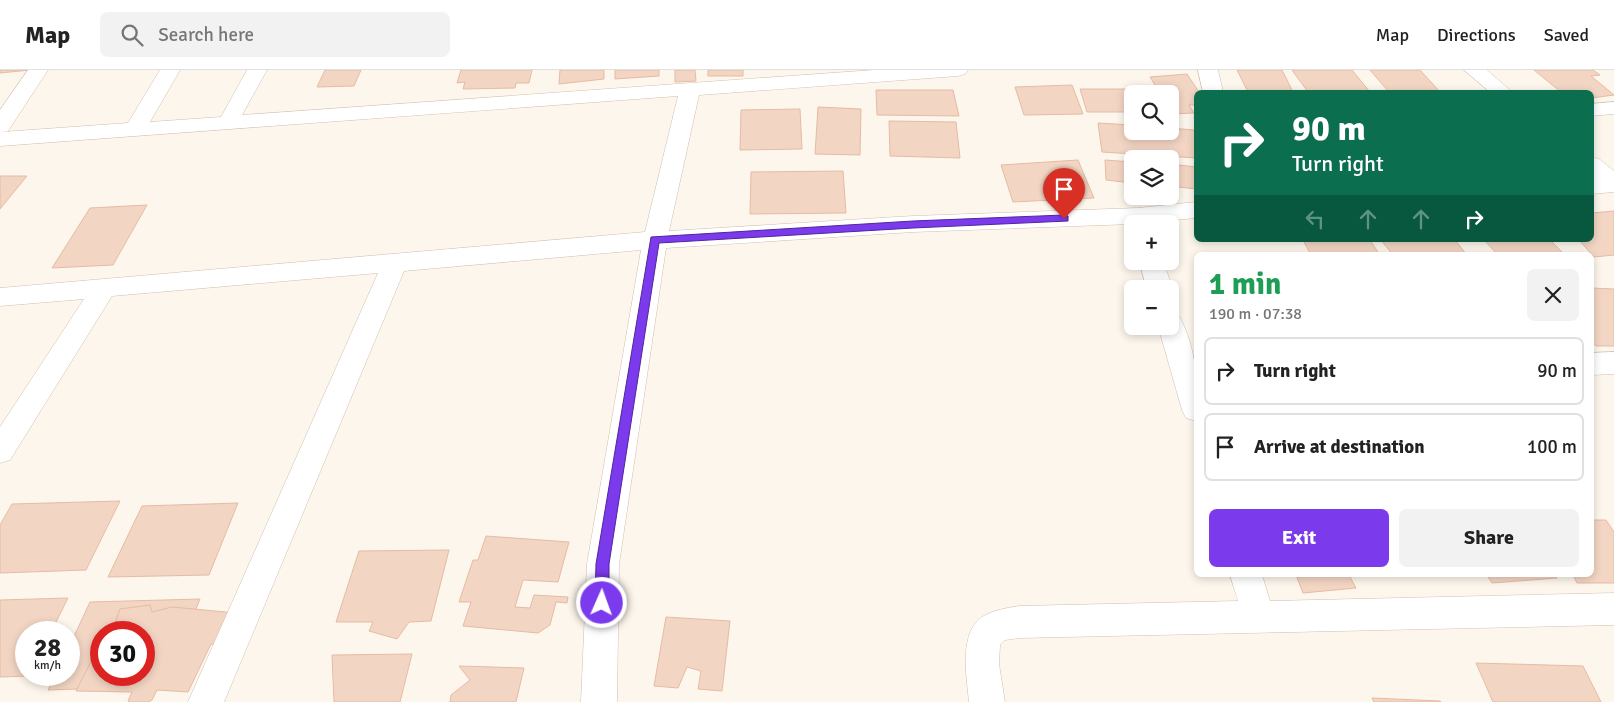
<!DOCTYPE html>
<html lang="en">
<head>
<meta charset="utf-8">
<style>
  :root { --surface:#fff; --page:#f2f2f2; --text:#222; --muted:#767676; --line:#e0e0e0; --accent:#7c3aed }
  body { margin:0; font-family:Signika,sans-serif; background:var(--page); color:var(--text); height:100vh; display:flex; flex-direction:column; font-size:19px; white-space:nowrap }
  * { box-sizing:border-box; margin:0 }
  p { font-size:16px; color:var(--muted) }
  .icon { flex:none; width:28px; height:28px; fill:none; stroke:currentColor; stroke-width:2; stroke-linecap:round; stroke-linejoin:round }
  .map { position:relative; flex:1; overflow:hidden }
  .drawer { position:absolute; left:1194px; top:182px; width:400px; height:325px; display:flex; flex-direction:column; background:var(--surface); border-radius:8px; box-shadow:0 2px 8px #0003 }
  .drawer>* { flex:none }
  .guide { position:absolute; left:1194px; top:20px; width:400px; height:152px; border-radius:8px; box-shadow:0 2px 8px #0003; background:#0b6e4f; color:#fff; overflow:hidden }
  .tools { position:absolute; left:1124px; top:15px; display:grid; gap:10px }
  .tools a { display:grid; place-items:center; width:55px; height:55px; border-radius:8px; background:var(--surface); box-shadow:0 2px 8px #0003; font-size:25px }
  .speed { position:absolute; left:15px; top:551px; display:flex; gap:10px; font-size:25px; font-weight:700; text-align:center }
  .speed>* { display:grid; place-content:center; width:65px; height:65px; border-radius:50%; background:var(--surface); box-shadow:0 2px 8px #0003; line-height:1 }
  .speed small { font-size:12px; font-weight:400 }
  .speed .limit { border:8px solid #d22; background:#fff; color:#111 }
  .pin { position:absolute; display:grid; place-items:center; width:42px; height:42px; color:#fff; margin:-51px -21px; border-radius:50% 50% 50% 0; rotate:-45deg; box-shadow:0 0 5px #0007 }
  .pin .icon { rotate:45deg }
  .me { position:absolute; width:55px; margin:-28px; rotate:2deg; stroke-linejoin:round; filter:drop-shadow(0 0 4px #0008) }
  .turn { display:flex; align-items:center; gap:18px; height:105px; padding:0 15px; font-size:22px }
  .turn .icon { width:65px; height:65px; stroke-width:2.5 }
  .turn b { display:block; font-size:35px; line-height:42px }
  .lanes { display:flex; align-items:center; height:48px; padding:0 15px; background:#0003; justify-content:center; gap:25px; direction:ltr }
  .lanes .off { opacity:.35 }
  .round { display:grid; place-items:center; flex:none; width:52px; height:52px; border-radius:8px; background:var(--page) }
  .overview { display:flex; align-items:center; justify-content:space-between; height:85px; padding:0 15px }
  h1 { font-size:30px; font-weight:700; line-height:38px; color:#1e9e55 }
  .action { display:flex; gap:10px; margin-top:auto; padding:10px 15px }
  .action a { flex:1; height:58px; border-radius:8px; background:var(--accent); color:#fff; font-size:20px; font-weight:700; line-height:58px; text-align:center }
  .action a+a { background:var(--page); color:var(--text) }
  ul { padding:0; list-style:none }
  li { display:flex; align-items:center; gap:15px; height:68px; margin:0 10px 8px; padding:0 5px; border:2px solid var(--line); border-radius:8px }
  li div { flex:1 }
  li b { display:block; font-size:19px }
  li em { font-style:normal }
  header { display:flex; align-items:center; gap:30px; box-sizing:border-box; height:70px; padding:0 25px; background:var(--surface); border-bottom:1px solid var(--line) }
  header strong { font-size:24px }
  nav { display:flex; gap:28px; margin-inline-start:auto; font-size:18px }
  .search { width:350px; height:45px; background:var(--page); display:flex; align-items:center; gap:12px; box-sizing:border-box; padding:0 18px; border-radius:8px; color:var(--muted); font-size:19px }
  .map>svg:first-child { display:block }
  .building { fill:#f3d5c3; stroke:#e6bba3; fill-rule:evenodd }
  .lines { fill:none; stroke-linecap:round; stroke-linejoin:round }
  .minor-casing { stroke:#d1beb0; stroke-width:1 }
  .secondary-casing { stroke:#d6c0b0; stroke-width:1 }
  .minor { fill:#fff; fill-rule:evenodd }
  .secondary { fill:#fff; fill-rule:evenodd }
  .route { fill:#7c3aed; stroke:#51269a }
</style>
</head>
<body>
<header>
<strong>Map</strong>
<div class="search"><svg class="icon" aria-label="search" viewBox="0 0 24 24"><circle cx="10" cy="10" r="6"/><path d="M15 15l6 6"/></svg>Search here</div>
<nav><a>Map</a><a>Directions</a><a>Saved</a></nav>
</header>
<div class="map">
<svg width="1614" height="632" viewBox="0 0 1614 632">
  <rect width="100%" height="100%" fill="#fdf6ec"/>
  <g class="building">
    <path d="M0,0H30L0,3Z"/>
    <path d="M325,0H361L354,16L317,17Z"/>
    <path d="M461,0H532L529,13H516L515,18L463,19L465,12L457,13Z"/>
    <path d="M560,0H604V9L559,14Z"/>
    <path d="M615,0H659V6L615,9Z"/>
    <path d="M675,0H695L696,11L675,12Z"/>
    <rect x="708" y="0" width="35" height="6"/>
    <path d="M1237,0H1282L1293,22H1248Z"/>
    <path d="M1292,0H1352L1370,22H1308Z"/>
    <path d="M1370,0H1420L1440,22H1389Z"/>
    <path d="M1534,0H1593L1600,5L1591,6L1614,25L1591,28V22H1561Z"/>
    <path d="M1187,4L1199,22H1196V35H1189L1194,43L1170,44V24H1148L1146,20L1157,18L1150,7Z"/>
    <path d="M1072,15L1083,44L1024,45L1015,17Z"/>
    <path d="M1080,19H1129L1132,27V42H1087Z"/>
    <path d="M876,20H953L959,46L877,45Z"/>
    <path d="M818,37L861,39L860,85L815,84Z"/>
    <path d="M800,39L802,79L740,80L741,40Z"/>
    <path d="M889,51L956,52L960,88L890,86Z"/>
    <path d="M1098,53L1132,55V61H1170V58L1194,60L1196,69V88L1102,82Z"/>
    <path d="M1078,90L1094,128L1013,132L1001,95Z"/>
    <path d="M1105,90L1132,92V113L1106,110Z"/>
    <path d="M1170,94L1196,97V119L1170,116Z"/>
    <path d="M843,101L846,143L750,144L751,102Z"/>
    <path d="M0,106H27L0,139Z"/>
    <path d="M147,135L113,195L52,198L90,138Z"/>
    <path d="M1614,141V185L1594,187L1579,170H1591V143Z"/>
    <path d="M1303,170H1370L1380,185H1311Z"/>
    <path d="M1381,170H1455L1467,185H1393Z"/>
    <path d="M1484,170H1550L1565,185H1498Z"/>
    <path d="M1591,218L1614,219V276H1596L1591,270Z"/>
    <path d="M120,431L86,500L0,503V455L12,434Z"/>
    <path d="M238,433L209,505L108,507L142,436Z"/>
    <path d="M1591,450H1606L1614,462V513H1577L1573,505H1591Z"/>
    <path d="M486,466L569,472L558,512L523,510L515,537L530,538L534,525L568,527L567,533L556,532L550,555L538,563L463,556L471,532H459L473,490H478Z"/>
    <path d="M449,480L431,551L409,552L397,569L369,561L373,552H336L359,481Z"/>
    <path d="M1296,505H1349L1356,518L1303,523Z"/>
    <path d="M1487,505H1555L1557,508L1492,513Z"/>
    <path d="M68,528L51,562H26V605H30L29,606L0,607V530Z"/>
    <path d="M200,529L165,616L48,620L55,605H69V577L90,532ZM101,562H144V605H101Z"/>
    <path d="M150,535L152,542L172,537L236,543L220,575L211,574L188,622L157,620L152,630L148,632H130L128,631L132,622L76,621L101,572V605H144V562H112L120,539Z"/>
    <path d="M666,547L730,551L722,621L698,619L701,601L687,597L678,618L654,616Z"/>
    <path d="M412,584L400,632H334L332,585Z"/>
    <path d="M1476,593L1583,596L1601,632H1493Z"/>
    <path d="M459,596L524,598L516,632H450L451,625L470,610Z"/>
    <path d="M1372,628L1440,631L1441,632H1374Z"/>
  </g>
  <g class="lines">
    <defs>
      <g id="minor">
        <path d="M28,0H48L8,61L2,62L128,53L160,0H180L150,52L221,47L247,0H267L242,45L874,0H968L965,4L958,6L699,25L669,161L913,146L1138,138L1196,132V148L1132,154L913,162L666,178L619,494L617,632H581L587,494L641,180L404,201L224,632H188L378,203L112,226L10,390L0,393V357L84,229L0,236V218L645,162L678,26L0,76V40Z"/>
        <path d="M1198,0H1218L1223,22H1203Z"/>
        <path d="M1614,32V44L1591,46V34Z"/>
        <path d="M1591,108H1614V122L1591,124Z"/>
        <path d="M1139,191H1163L1173,219L1170,224V219H1147Z"/>
        <path d="M1170,243L1179,246C1197,278 1198,316 1196,351L1186,348L1182,340L1158,256H1170Z"/>
        <path d="M1614,282V304L1591,305V283Z"/>
        <path d="M1230,505H1262L1270,531L1614,523V555L1019,568L1005,570L1000,575L999,594L1005,632H969C967,608 958,564 982,547C993,540 1007,538 1019,536L1238,531Z"/>
      </g>
      <g id="secondary">
        <path d="M1464,0H1487L1512,22H1490Z"/>
        <path d="M1591,87L1599,89L1614,101V119L1606,117L1591,106Z"/>
      </g>
    </defs>
    <use href="#minor" class="minor-casing"/>
    <use href="#secondary" class="secondary-casing"/>
    <use href="#minor" class="minor"/>
    <use href="#secondary" class="secondary"/>
  </g>
  <path class="route" d="M1064,145L1068,146V151L913,158L659,173L609,494V533L607,538L602,540L597,538L595,533L596,494L651,167L913,151Z"/>
</svg>
<div class="tools">
<a><svg class="icon" aria-label="search" viewBox="0 0 24 24"><circle cx="10" cy="10" r="6"/><path d="M15 15l6 6"/></svg></a>
<a><svg class="icon" aria-label="layers" viewBox="0 0 24 24"><path d="M12 4l9 5-9 5-9-5zM3 14l9 5 9-5"/></svg></a>
<a>+</a>
<a>−</a>
</div>
<div class="speed"><div>28<small>km/h</small></div><div class="limit">30</div></div>
<div class="pin" style="left:1064px;top:149px;background:#d93025"><svg class="icon" aria-label="arrive" viewBox="0 0 24 24"><path d="M6 21V4h12l-3 4 3 4H6"/></svg></div>
<svg class="me" style="left:602px;top:533px" viewBox="-20 -20 40 40"><circle r="17" fill="#7c3aed" stroke="#fff" stroke-width="3"/><path d="M0-11L8 9 0 5-8 9z" fill="#fff"/></svg>
<div class="guide">
<div class="turn"><svg class="icon" aria-label="right" viewBox="0 0 24 24"><path d="M7 20v-9h11M14 6l5 5-5 5"/></svg><div><b>90 m</b>Turn right</div></div>
<div class="lanes"><svg class="icon off" aria-label="left" viewBox="0 0 24 24"><path d="M17 20v-9H6M10 6l-5 5 5 5"/></svg><svg class="icon off" aria-label="ahead" viewBox="0 0 24 24"><path d="M12 20V5M6 11l6-6 6 6"/></svg><svg class="icon off" aria-label="ahead" viewBox="0 0 24 24"><path d="M12 20V5M6 11l6-6 6 6"/></svg><svg class="icon" aria-label="right" viewBox="0 0 24 24"><path d="M7 20v-9h11M14 6l5 5-5 5"/></svg></div>
</div>
<section class="drawer">
<div class="overview"><div><h1>1 min</h1><p>190 m · 07:38</p></div><a class="round"><svg class="icon" aria-label="close" viewBox="0 0 24 24"><path d="M6 6l12 12M18 6L6 18"/></svg></a></div>
<ul>
<li><svg class="icon" aria-label="right" viewBox="0 0 24 24"><path d="M7 20v-9h11M14 6l5 5-5 5"/></svg><div><b>Turn right</b></div><em>90 m</em></li>
<li><svg class="icon" aria-label="arrive" viewBox="0 0 24 24"><path d="M6 21V4h12l-3 4 3 4H6"/></svg><div><b>Arrive at destination</b></div><em>100 m</em></li>
</ul>
<div class="action"><a>Exit</a><a>Share</a></div>
</section>
</div>
</body>
</html>
